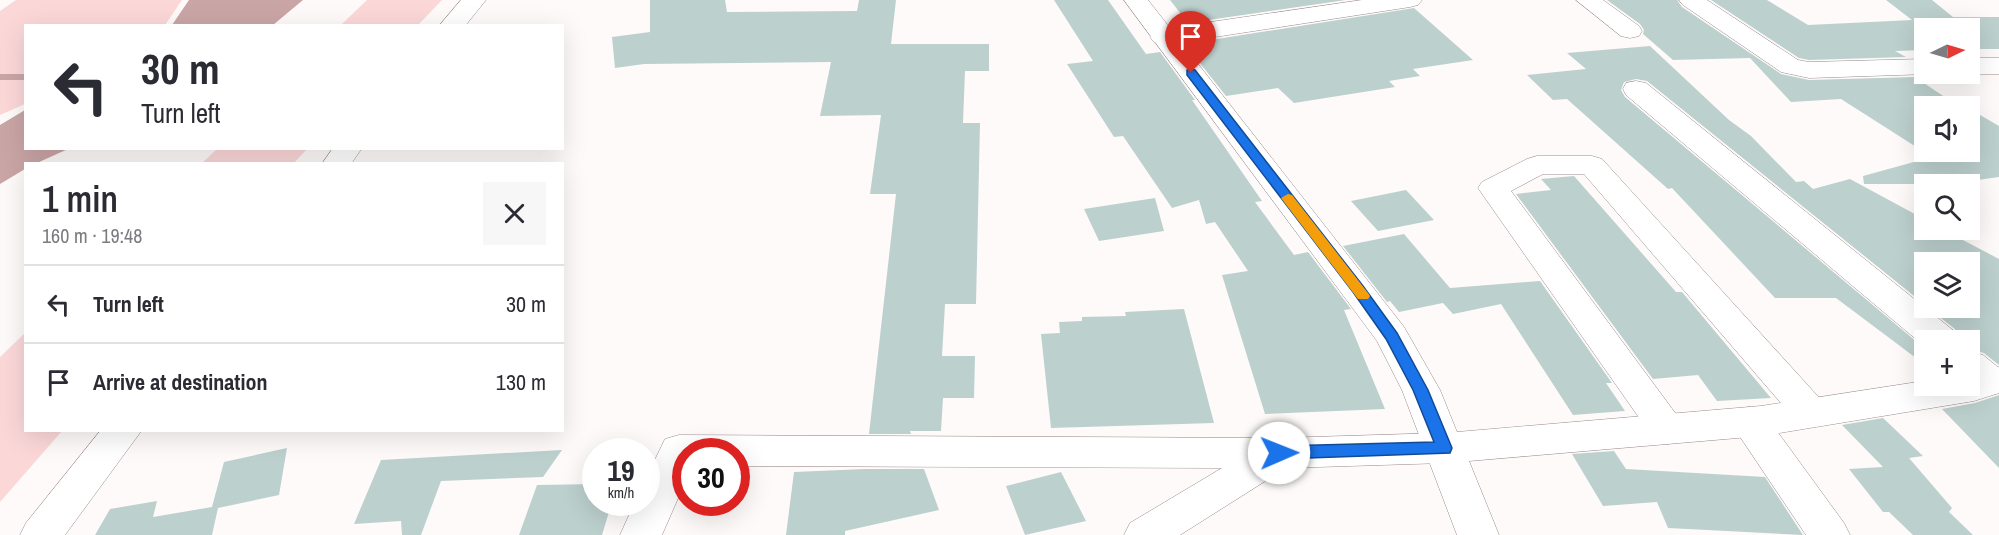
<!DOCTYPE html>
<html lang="en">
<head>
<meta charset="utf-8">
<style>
  :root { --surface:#fff; --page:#f7f7f7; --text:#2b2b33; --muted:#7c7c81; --line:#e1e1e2 }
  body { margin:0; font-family:"Archivo Narrow",sans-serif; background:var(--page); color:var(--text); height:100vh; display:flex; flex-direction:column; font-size:22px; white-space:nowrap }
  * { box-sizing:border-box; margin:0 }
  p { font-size:20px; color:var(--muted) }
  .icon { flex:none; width:33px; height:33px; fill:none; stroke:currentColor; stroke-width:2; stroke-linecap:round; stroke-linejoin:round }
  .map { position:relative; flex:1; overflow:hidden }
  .panel { position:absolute; left:24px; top:162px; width:540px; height:270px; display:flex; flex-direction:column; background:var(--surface); border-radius:0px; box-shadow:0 6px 24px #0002 }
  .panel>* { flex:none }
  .top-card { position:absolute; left:24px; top:24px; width:540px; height:126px; border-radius:0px; box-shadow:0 6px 24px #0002; background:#fff; color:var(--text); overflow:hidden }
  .needle { width:39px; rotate:85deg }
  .tools { position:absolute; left:1914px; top:18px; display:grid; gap:12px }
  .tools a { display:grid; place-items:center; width:66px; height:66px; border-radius:0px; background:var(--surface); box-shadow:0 6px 24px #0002; font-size:30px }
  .speed { position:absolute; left:582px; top:438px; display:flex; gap:12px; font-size:30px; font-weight:700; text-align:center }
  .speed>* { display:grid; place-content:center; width:78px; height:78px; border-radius:50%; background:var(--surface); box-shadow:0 6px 24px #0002; line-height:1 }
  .speed small { font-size:15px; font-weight:400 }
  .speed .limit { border:9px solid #d22; background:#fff; color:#111 }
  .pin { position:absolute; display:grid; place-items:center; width:51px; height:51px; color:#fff; margin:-62px -26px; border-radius:50% 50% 50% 0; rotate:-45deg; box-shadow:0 0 6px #0007 }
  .pin .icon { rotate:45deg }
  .me { position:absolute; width:66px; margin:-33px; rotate:89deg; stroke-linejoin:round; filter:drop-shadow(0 0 4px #0008) }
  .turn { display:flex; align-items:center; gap:21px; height:126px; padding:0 18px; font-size:27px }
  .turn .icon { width:78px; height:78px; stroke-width:2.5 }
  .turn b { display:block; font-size:42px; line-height:51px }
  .round { display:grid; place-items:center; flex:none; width:63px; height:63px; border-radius:0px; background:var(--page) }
  .overview { display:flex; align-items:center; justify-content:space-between; height:102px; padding:0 18px }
  h1 { font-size:36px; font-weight:600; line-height:45px }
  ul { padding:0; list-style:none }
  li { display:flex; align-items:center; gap:18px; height:78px; padding:0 18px; border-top:2px solid var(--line) }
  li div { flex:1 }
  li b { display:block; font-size:22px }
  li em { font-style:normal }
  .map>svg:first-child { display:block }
  .green { fill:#fbd7d8 }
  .water { fill:#caa5a6 }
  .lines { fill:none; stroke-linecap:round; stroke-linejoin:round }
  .stream { fill:#caa5a6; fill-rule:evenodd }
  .building { fill:#bcd0ce }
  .street-casing { stroke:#9b898a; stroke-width:1 }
  .secondary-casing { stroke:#9b898a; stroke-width:1 }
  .street { fill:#fff; fill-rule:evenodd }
  .secondary { fill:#fff; fill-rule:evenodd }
  .route { fill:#1a73e8; stroke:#114b97; stroke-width:1.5 }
  .slow { fill:#f59e0b }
</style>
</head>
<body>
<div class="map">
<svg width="1999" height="535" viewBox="0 0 1999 535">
  <rect width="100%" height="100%" fill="#fefafa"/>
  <g class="green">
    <path d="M16,0H182L165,25L26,26L25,104L0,115V11Z"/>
    <path d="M367,0H442L418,25H341Z"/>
    <path d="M217,149V148L307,149L294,163H202Z"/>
    <path d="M25,333L26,430L62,431L0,502V357Z"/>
  </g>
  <g class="water">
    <path d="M189,0H303L273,25H172Z"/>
    <path d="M25,110L26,148L68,149L37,163L26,164L25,169L0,184V125Z"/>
  </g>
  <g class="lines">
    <rect class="stream" x="0" y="74" width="26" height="6"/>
  </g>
  <g class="building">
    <path d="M650,0H725L727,12L857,11L859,0H896L891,44H989V71H965L963,123H980L976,304H945L942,356H975L974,398H943L941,431H910L911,434H869L896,194H870L881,115L820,116L831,62L644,64L615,68L612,37L650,32Z"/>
    <path d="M1054,0H1108L1146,54L1160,52L1195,100H1192L1262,201L1255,202L1294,255L1308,252L1351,309L1344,310L1385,409L1265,414L1222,275L1248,271L1215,222L1206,224L1199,200L1172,208L1123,136L1114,137L1067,64L1093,61Z"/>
    <path d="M1170,0H1346L1188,23Z"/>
    <path d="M1607,0H1677L1682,7L1781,74L1809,80L1915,77L1958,106H1924V152H1970V115H1980L1999,126V177L1949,184H1864L1863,176L1932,157L1841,99L1791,102L1750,58L1673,60L1643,34L1644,30L1640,24Z"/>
    <path d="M1711,0H1767L1808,25L1912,20L1886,0H1932L1953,17H1999V49H1970V28H1924V50L1895,51L1906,57L1809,60L1799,58Z"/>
    <path d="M1414,8L1473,60L1413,69L1420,76L1389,81L1395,87L1294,103L1278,88L1226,96L1188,48L1201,46L1198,42Z"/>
    <path d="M1650,46L1729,120L1751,136L1796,182L1804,181L1813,189L1850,179L1924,219V230H1944L1999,259V365L1984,353L1970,349V340H1960L1955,329L1928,308H1970V262H1924V304L1647,81L1636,79L1624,82L1621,90L1625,97L1924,348V364L1836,298H1775L1672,188L1668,189L1567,99L1553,100L1527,75L1586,69L1567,53Z"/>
    <path d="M1574,176L1676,292H1682L1771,398L1717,401L1698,375L1653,379L1516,194L1551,190L1541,179Z"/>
    <path d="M1406,190L1434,220L1378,231L1351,201Z"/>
    <path d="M1155,198L1164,231L1099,241L1084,209Z"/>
    <path d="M1404,234L1450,288L1540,281L1612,383H1606L1625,411L1573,415L1501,304L1453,314L1443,303L1399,312L1390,301L1387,302L1343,246Z"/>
    <path d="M1184,309L1214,423L1051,428L1041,334L1060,333L1059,322L1082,321V317L1126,316L1125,312Z"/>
    <path d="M1999,395V468L1942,409L1975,403Z"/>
    <path d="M1883,418L1923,456L1909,458L1952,508L1949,512L1973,535H1913L1889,512H1883L1849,469L1883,467L1842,425Z"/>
    <path d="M287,448L279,495L218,508L212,535H95L110,509L157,501L153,517L212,507L224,462Z"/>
    <path d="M562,450L543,477L441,481L421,535H402L401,521L354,524L381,460Z"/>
    <path d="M1614,451L1626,469L1765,477L1803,535L1668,528L1657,502L1603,506L1572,454Z"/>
    <path d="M865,469H924L939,510L845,531V535H786L794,472Z"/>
    <path d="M1061,472L1086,521L1025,535L1006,486Z"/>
    <path d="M596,484V502H612L602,535H519L537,485Z"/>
  </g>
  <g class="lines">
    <defs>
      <g id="street">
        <path d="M461,0H486L465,26H439Z"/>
        <path d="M1362,0H1422L1418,5L1410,7L1163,45L1154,42L1150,37L1154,32L1163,29Z"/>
        <path d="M1576,0H1603L1639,26L1642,31L1639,36L1630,38L1621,36Z"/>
        <path d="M1679,0H1707L1798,60L1809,62L1924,59V74H1929L1809,78L1781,72L1683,5Z"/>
        <path d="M1970,58H1999V74H1969Z"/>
        <path d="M1636,81L1646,83L1954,331L1958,340H1924V346L1626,95L1623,89L1626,83Z"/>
        <path d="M333,148H362L351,164H322Z"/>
        <path d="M1537,156H1592L1602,159L1824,403L1830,413L1824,423L1811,427L1798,423L1584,174H1543L1511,191L1687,429L1682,439L1668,444L1654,439L1478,188L1482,182L1527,159Z"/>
        <path d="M1970,351L1983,355L1999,368V393C1987,397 1979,391 1970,384Z"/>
        <path d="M1749,407L1763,412L1844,523L1850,535H1806L1730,422L1735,412Z"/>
        <path d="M101,430H142L65,535H20L26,523Z"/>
        <path d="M1444,433L1458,437L1464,448L1458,459L1444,463L1286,468L1180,535H1124L1130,523L1222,468L736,466V452H686V480L662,535H620L635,502H646V478L665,439L679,435L1279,438Z"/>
      </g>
      <path id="secondary" d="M1124,0H1148L1404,327L1440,390L1457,432L1761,406L1924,381V386H1970V374L1999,367V393L1974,401L1761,436L1469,461L1499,535H1457L1402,390L1377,341Z"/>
    </defs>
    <use href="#street" class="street-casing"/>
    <use href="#secondary" class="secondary-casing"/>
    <use href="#street" class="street"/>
    <use href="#secondary" class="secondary"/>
  </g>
  <path class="route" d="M1191,69L1195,70L1363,286L1397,333L1428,390L1452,448L1450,453L1279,459L1273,457L1270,453L1273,448L1279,446L1434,442L1413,390L1386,339L1353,292L1187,75V70Z"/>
  <path class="slow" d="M1288,194L1292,195L1368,293L1370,296L1368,299H1358L1281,198Z"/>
</svg>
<div class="tools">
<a><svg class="needle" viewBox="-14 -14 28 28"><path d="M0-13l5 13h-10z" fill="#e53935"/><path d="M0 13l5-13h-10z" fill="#7c7c81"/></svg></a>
<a><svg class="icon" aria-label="sound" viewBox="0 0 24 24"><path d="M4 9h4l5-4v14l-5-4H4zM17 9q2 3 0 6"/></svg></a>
<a><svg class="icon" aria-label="search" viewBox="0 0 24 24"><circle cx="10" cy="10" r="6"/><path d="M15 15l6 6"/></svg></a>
<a><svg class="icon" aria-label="layers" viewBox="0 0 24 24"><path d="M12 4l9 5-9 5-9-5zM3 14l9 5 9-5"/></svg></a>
<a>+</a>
</div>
<div class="speed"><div>19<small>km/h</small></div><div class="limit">30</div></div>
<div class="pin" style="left:1191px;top:73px;background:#d93025"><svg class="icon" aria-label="arrive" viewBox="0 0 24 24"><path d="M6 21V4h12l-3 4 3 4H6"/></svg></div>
<svg class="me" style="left:1279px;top:453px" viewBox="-20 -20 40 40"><circle r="19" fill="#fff"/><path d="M0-13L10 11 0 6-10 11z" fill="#1a73e8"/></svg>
<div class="top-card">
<div class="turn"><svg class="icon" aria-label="left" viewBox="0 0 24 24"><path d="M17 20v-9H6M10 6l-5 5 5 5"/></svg><div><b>30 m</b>Turn left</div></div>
</div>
<section class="panel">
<div class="overview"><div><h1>1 min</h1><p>160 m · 19:48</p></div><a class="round"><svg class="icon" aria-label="close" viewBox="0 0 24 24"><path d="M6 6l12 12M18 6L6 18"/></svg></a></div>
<ul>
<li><svg class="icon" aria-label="left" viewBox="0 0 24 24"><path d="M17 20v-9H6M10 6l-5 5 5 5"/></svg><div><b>Turn left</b></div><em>30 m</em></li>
<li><svg class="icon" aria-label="arrive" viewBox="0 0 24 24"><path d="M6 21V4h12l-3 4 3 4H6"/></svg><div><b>Arrive at destination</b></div><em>130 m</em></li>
</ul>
</section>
</div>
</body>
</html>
